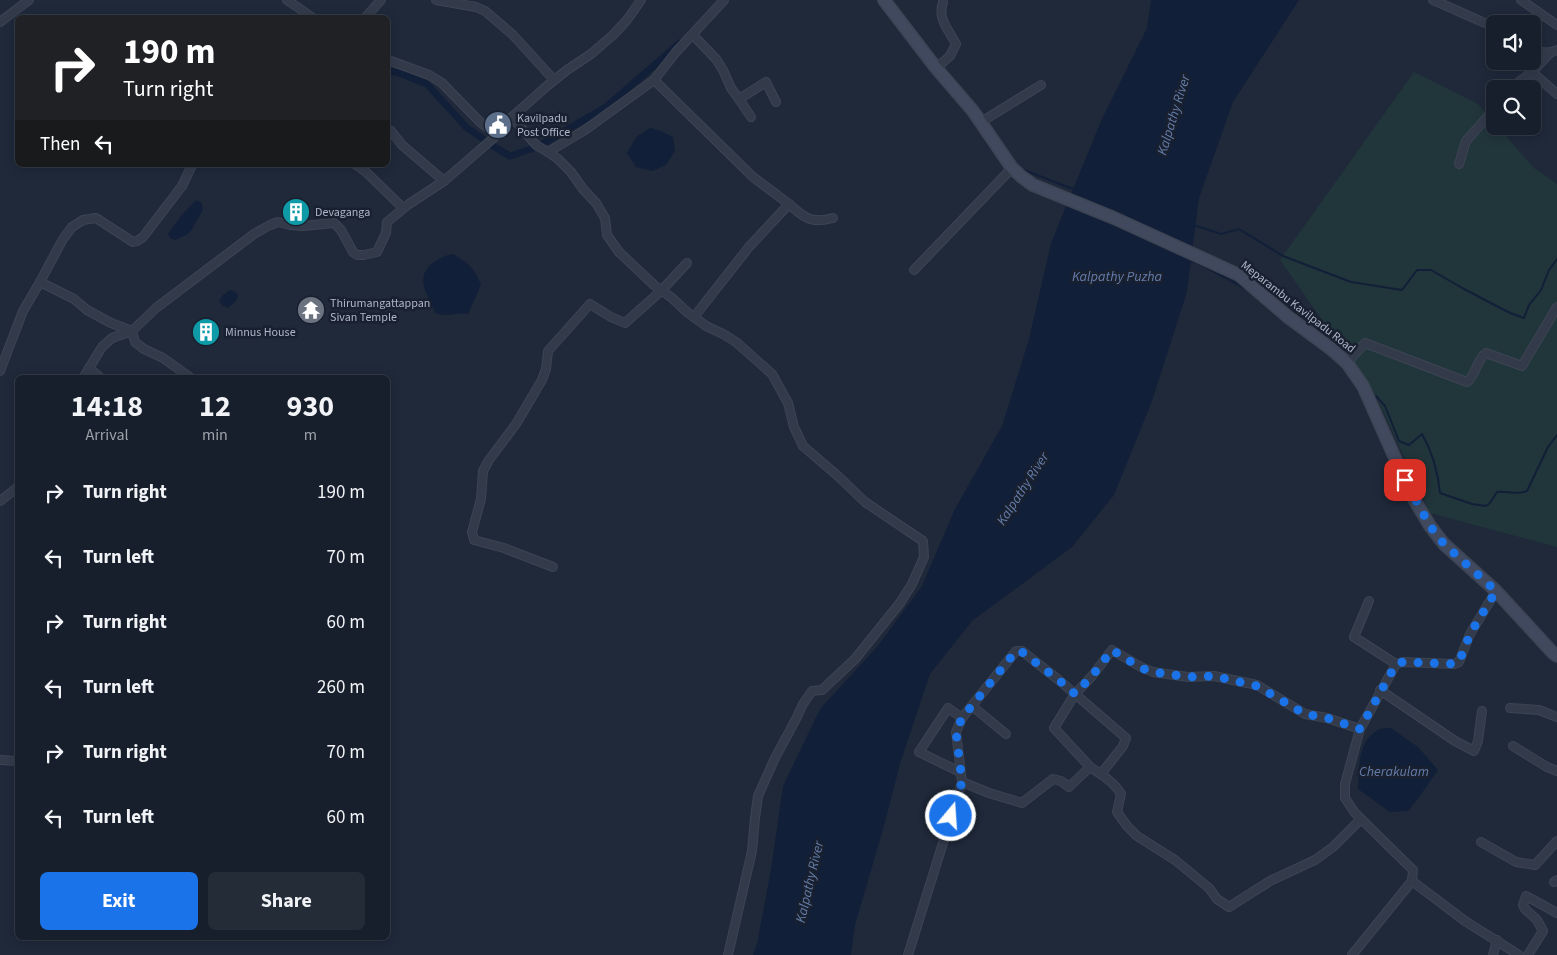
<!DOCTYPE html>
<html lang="en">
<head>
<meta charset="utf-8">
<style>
  :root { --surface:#171f2c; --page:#242c38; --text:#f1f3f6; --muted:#9ea2a9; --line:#363d48; --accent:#1a73e8 }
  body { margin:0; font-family:"Source Sans 3",sans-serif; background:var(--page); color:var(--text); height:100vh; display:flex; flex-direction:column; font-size:19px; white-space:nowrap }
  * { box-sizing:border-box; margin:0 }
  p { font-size:16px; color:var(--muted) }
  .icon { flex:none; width:28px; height:28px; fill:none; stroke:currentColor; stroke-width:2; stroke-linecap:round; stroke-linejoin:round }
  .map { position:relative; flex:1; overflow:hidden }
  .drawer { position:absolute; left:15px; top:375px; width:375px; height:565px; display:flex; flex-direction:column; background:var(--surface); border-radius:8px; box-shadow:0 2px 12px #0003,0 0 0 1px var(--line) }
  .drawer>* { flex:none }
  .hud { position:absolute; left:15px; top:15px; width:375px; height:152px; border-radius:8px; box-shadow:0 2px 12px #0003,0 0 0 1px var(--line); background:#202124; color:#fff; overflow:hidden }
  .fabs { position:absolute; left:1486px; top:15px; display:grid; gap:10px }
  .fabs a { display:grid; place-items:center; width:55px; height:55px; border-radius:8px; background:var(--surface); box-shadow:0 2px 12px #0003,0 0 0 1px var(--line); font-size:25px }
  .pin { position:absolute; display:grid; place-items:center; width:42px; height:42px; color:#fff; margin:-21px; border-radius:10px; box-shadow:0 2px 8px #0006 }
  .me { position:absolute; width:55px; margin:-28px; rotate:18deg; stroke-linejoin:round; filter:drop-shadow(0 0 4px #0008) }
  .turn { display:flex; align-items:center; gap:18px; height:105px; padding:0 25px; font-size:22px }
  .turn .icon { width:65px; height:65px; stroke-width:2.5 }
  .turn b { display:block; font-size:35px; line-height:42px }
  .then { display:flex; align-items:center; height:48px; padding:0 25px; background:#0003; gap:10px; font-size:19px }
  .eta { display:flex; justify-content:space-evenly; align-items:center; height:85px; text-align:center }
  .eta b { font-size:30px; font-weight:700; line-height:35px }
  .action { display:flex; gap:10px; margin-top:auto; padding:10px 25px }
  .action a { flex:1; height:58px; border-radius:8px; background:var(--accent); color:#fff; font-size:20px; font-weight:700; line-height:58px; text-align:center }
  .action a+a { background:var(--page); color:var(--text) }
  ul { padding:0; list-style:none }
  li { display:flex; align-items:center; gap:15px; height:65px; padding:0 25px }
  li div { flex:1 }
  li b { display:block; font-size:19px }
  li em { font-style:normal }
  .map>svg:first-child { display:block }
  .green { fill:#21363b }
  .water { fill:#121f38 }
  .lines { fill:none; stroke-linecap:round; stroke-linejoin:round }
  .stream { stroke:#121f38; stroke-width:2 }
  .canal { stroke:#121f38; stroke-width:7 }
  .street-casing { stroke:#3d4454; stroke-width:10 }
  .secondary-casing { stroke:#3d4454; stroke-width:14 }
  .street { stroke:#333b4b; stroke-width:8 }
  .secondary { stroke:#41495e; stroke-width:11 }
  .route { stroke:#1a73e8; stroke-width:9; stroke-dasharray:0 16.2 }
  .labels { text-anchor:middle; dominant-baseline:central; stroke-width:5; stroke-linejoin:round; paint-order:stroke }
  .poi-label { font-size:12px; fill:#aeb5c7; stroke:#19202f; text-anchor:start }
  .street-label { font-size:12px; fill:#aeb5c7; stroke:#19202f }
  .water-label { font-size:14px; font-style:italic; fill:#647ca9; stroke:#19202f }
</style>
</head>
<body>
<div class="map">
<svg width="1557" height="955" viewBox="0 0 1557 955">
  <rect width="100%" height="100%" fill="#1f293a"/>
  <path class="green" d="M1414,72L1478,104L1495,124V126H1497L1534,168L1557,184V547L1430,513L1376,396L1280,260Z"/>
  <g class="water">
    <path d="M1151,0H1299L1233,102L1199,198L1187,292L1152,401L1114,495L1072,547L972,621L930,674L900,764L884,826L855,925L851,955H753L757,944L771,869L783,786L820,709L877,647L922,586L955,509L1002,426L1029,339L1051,243L1101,121L1147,28Z"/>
    <path d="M650,128L661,131L673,137L675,151L666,165L652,171L636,167L627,153L636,137Z"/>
    <path d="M196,200L201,202L203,210L192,229L188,234L175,240L170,238L168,234L181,216Z"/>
    <path d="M453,254C469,263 475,269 481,285L468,314C455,312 450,318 435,313C428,294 413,277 434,262C440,258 446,255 453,254Z"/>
    <path d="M230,290L236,292L238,296L236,301L228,308L223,306L219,301L223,295Z"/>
    <path d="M1391,728L1418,747L1438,770L1417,800L1408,811L1390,812L1358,789C1359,769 1357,744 1376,731C1379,728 1386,728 1391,728Z"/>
  </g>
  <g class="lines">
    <g class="stream">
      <path d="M1024,170L1073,189"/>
      <path d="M1194,225L1221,234L1239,229L1283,256L1351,282L1402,290L1417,270H1431L1464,289L1510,313L1524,318L1529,305L1541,290L1549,270L1557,259"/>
      <path d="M1189,261L1198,263L1250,291"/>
      <path d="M1374,399L1376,396L1385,406L1399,441L1409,445L1422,434C1433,453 1438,472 1440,493L1472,504L1486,506L1490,503L1497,492C1507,490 1516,496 1527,491L1548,447L1557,435"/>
    </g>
    <g class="canal">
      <path d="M388,71L399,73L427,84L466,127L493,146L510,156L531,149"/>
      <path d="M544,143L606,107L680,43"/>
    </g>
    <defs>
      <g id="street">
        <path d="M287,0L313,18"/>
        <path d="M436,0L476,7L485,11L513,35L554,80"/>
        <path d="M724,0L676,52L654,80L585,130L548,152L558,159L571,172L583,189L596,203L605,218L607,235L619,252L654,285L672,298L687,312L706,326L723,334L736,342L772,374L788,403L794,427L803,446L839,477L865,502L923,541L924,557L912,584L900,603L855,659L822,690L812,691L803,704L796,719L775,758L758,796L755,818L752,851L728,955"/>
        <path d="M1433,0L1487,24L1495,29"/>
        <path d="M1521,0L1557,25"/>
        <path d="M365,18L381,0"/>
        <path d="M0,22L29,0"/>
        <path d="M693,35L716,59L723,70L731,88L739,99L766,82L776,102"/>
        <path d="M1532,49C1541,53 1549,54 1557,50"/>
        <path d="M388,60L429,75L442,83L481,123L497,135"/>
        <path d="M936,68L950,56L956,44C949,30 937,19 943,2"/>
        <path d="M1532,72L1557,94"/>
        <path d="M654,80L753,177L789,204"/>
        <path d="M1510,89L1532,72L1550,53"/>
        <path d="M739,99L751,117"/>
        <path d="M512,117L536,145L548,152"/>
        <path d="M981,122L1041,85"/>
        <path d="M391,131L402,145L444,181"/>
        <path d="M1459,164L1466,141L1489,115L1495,106"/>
        <path d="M356,165L366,172L403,208"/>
        <path d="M914,270L1012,168"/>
        <path d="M40,282L74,299L87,310L111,323L132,331L135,342L144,349L163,358L191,378"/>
        <path d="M694,317L749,247L789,204C804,218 812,224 833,218"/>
        <path d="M1347,363L1365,343L1467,382C1477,374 1476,360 1486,353L1522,366L1557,307"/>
        <path d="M89,368L101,378"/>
        <path d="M0,371L23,311L40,282L63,239L72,227L83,220L96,218L133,242L137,241L143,237L182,186L192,165"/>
        <path d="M83,378L102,347L112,338L132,331L156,308L254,234L270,225L278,222L290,225L303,226L334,223L341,230L353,252L357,255H364L377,252L386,233L387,222L409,204L444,181L497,135L512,117L547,86L567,70L591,54L613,35L627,20L641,0"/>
        <path d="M0,501L18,487"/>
        <path d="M553,567L504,548L474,540L472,532L481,499L483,471L489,460L516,424L542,380L546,369L548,351L590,304L611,317L625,323L661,291L687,263"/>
        <path d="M1496,591L1470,634L1459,662L1454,664L1403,662L1396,664L1360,729L1345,784V798L1355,813L1413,870L1412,881L1465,921L1519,955"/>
        <path d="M1369,601L1354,637L1396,664"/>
        <path d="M1380,690L1455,741L1474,751L1478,741L1482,711"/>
        <path d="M972,706L1006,734"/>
        <path d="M1510,708L1539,710L1557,717"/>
        <path d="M1513,746L1547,767L1557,771"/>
        <path d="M0,760L18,761"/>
        <path d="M1090,767L1054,728L1075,694L1126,738L1123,746L1101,774"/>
        <path d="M960,772L919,752L948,708L962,718"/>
        <path d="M962,782L989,793L1022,803L1053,779L1061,781L1069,787L1090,767C1101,774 1114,782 1121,794L1117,812L1127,826L1137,836L1175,860L1209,888L1217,899L1229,907L1270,881L1315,860L1333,847L1361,819"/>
        <path d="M1481,842L1516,862L1535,865L1557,841"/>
        <path d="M1554,882L1557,880"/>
        <path d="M908,955L962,782L956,732L962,718L1016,651H1022L1060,681L1075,694L1092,676L1112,650L1141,667L1153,672L1188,677L1214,676L1257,685L1305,714L1327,718L1360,729"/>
        <path d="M1352,955L1412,881"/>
        <path d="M1493,955L1497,940"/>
        <path d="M1528,955L1543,931L1537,920L1525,909L1523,905L1526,896L1557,913"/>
      </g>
      <path id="secondary" d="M884,0L936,68L973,111L1012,168L1022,177L1033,185L1114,218L1239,275L1288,317L1330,348L1347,363L1363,386L1411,494L1430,526L1444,544L1496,591L1553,653L1557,656"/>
    </defs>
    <use href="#street" class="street-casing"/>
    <use href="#secondary" class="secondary-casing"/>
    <use href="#street" class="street"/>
    <use href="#secondary" class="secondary"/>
  </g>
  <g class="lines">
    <path class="route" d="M951,816L962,782L956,732L962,718L1016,651L1022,652L1060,681L1075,694L1092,676L1112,650L1141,668L1153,672L1188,677L1214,676L1257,686L1305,714L1327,718L1360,729L1396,664L1403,662L1454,664L1459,662L1470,634L1496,591L1444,544L1430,526L1405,480"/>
  </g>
  <defs>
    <symbol id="civic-disc" viewBox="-11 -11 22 22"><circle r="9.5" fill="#5c6f8a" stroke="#19202f"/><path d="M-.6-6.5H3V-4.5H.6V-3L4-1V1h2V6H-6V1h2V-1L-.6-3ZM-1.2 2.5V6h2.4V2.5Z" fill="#fff"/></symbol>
    <symbol id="building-disc" viewBox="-11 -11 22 22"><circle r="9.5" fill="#0f9aa8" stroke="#19202f"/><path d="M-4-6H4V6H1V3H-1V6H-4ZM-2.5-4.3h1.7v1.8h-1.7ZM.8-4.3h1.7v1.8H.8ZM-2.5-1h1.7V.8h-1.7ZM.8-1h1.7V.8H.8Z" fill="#fff"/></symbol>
    <symbol id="temple-disc" viewBox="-11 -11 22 22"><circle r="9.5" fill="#6b7280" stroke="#19202f"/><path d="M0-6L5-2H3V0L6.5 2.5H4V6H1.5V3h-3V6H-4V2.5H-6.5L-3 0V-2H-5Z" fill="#fff"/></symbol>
  </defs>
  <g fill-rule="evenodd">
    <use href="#civic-disc" x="482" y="109" width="32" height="32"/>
    <use href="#building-disc" x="280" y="196" width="32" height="32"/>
    <use href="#temple-disc" x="295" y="294" width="32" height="32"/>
    <use href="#building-disc" x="190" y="316" width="32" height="32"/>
  </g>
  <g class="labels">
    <g class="poi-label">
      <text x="517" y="118">Kavilpadu<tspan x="517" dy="14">Post Office</tspan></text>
      <text x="315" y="212">Devaganga</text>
      <text x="330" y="303">Thirumangattappan<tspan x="330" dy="14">Sivan Temple</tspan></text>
      <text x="225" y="332">Minnus House</text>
    </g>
    <g class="street-label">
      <text transform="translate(1298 307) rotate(38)">Meparambu Kavilpadu Road</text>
    </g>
    <g class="water-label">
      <text transform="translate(1174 115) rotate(-73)">Kalpathy River</text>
      <text x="1117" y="277">Kalpathy Puzha</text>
      <text transform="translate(1023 489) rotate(-57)">Kalpathy River</text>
      <text x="1394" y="772">Cherakulam</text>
      <text transform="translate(810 882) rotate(-77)">Kalpathy River</text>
    </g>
  </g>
</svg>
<div class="fabs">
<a><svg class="icon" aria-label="sound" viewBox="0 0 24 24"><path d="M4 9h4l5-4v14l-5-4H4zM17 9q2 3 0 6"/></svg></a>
<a><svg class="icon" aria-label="search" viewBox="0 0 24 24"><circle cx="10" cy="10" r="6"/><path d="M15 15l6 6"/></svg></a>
</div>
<div class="pin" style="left:1405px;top:480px;background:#d93025"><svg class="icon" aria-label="arrive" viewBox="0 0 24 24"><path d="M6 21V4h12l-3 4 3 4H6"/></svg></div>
<svg class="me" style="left:951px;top:816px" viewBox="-20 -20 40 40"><circle r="17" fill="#1a73e8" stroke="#fff" stroke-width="3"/><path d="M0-11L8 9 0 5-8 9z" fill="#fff"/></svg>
<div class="hud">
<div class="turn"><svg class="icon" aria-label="right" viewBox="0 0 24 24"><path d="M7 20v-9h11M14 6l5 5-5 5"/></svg><div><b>190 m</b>Turn right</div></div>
<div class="then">Then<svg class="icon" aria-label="left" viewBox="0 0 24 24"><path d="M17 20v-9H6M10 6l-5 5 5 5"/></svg></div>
</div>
<section class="drawer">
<div class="eta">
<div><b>14:18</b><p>Arrival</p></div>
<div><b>12</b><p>min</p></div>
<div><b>930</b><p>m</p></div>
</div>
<ul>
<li><svg class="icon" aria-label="right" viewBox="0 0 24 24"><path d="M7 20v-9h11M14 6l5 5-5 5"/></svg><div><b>Turn right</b></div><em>190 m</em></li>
<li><svg class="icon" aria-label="left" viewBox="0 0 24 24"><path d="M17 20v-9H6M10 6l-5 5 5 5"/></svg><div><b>Turn left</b></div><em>70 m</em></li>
<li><svg class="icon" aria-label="right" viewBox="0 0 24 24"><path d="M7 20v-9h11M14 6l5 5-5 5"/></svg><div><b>Turn right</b></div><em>60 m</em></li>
<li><svg class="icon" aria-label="left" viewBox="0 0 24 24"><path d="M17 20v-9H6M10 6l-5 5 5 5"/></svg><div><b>Turn left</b></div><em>260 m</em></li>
<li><svg class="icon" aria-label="right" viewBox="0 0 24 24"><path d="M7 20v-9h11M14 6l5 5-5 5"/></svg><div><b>Turn right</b></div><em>70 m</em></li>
<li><svg class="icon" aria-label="left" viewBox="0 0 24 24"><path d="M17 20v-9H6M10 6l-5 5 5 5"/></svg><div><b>Turn left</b></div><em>60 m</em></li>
</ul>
<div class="action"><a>Exit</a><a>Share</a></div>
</section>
</div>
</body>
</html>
